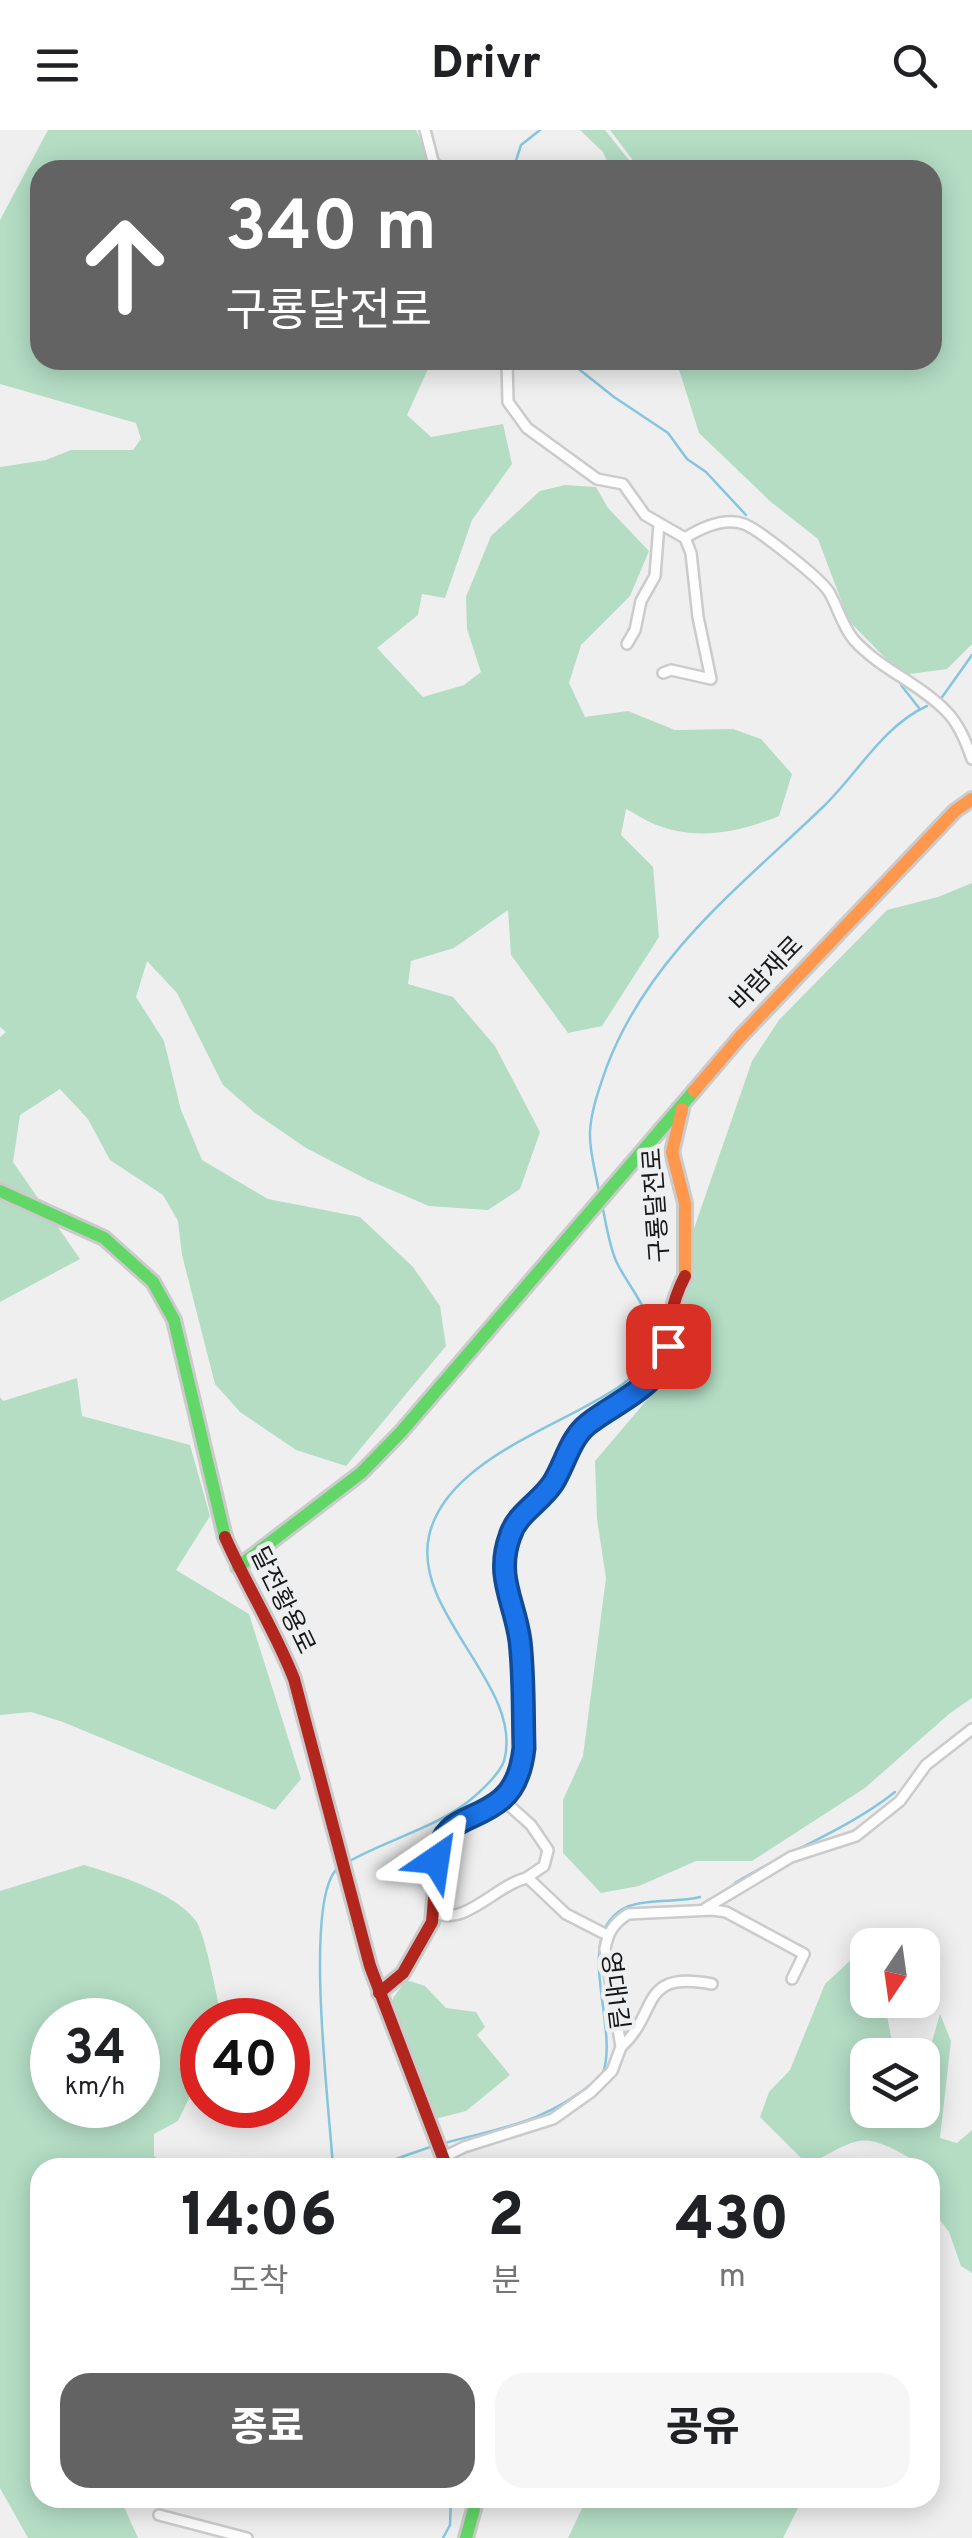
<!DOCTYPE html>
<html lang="ko">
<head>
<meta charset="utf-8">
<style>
  :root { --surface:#fff; --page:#f6f6f6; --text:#202124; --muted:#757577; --accent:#636364 }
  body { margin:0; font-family:Overpass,"Noto Sans KR",sans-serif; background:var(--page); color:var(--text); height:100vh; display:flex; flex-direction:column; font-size:38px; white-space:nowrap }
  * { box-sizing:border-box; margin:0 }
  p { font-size:32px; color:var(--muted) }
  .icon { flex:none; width:55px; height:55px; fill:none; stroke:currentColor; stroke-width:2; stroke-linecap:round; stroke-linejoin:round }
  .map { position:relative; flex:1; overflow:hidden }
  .panel { position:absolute; left:30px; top:2028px; width:910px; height:350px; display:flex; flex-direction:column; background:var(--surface); border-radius:30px; box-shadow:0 5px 25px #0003 }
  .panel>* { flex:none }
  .banner { position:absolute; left:30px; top:30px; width:912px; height:210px; border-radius:30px; box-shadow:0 5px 25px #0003; background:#636364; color:#fff; overflow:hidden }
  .needle { width:65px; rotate:193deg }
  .tools { position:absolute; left:850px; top:1798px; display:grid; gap:20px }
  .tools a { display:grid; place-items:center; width:90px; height:90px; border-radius:20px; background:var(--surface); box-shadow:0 5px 25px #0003; font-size:50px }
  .speed { position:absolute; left:30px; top:1868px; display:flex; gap:20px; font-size:50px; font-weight:700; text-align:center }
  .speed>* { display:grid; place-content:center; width:130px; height:130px; border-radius:50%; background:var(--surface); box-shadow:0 5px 25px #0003; line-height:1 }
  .speed small { font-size:25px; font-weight:400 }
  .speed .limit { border:15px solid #d22; background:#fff; color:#111 }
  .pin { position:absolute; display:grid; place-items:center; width:85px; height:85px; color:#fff; margin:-42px; border-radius:20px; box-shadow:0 5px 15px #0006 }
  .me { position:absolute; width:110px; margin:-55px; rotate:32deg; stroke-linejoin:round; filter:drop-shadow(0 0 8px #0008) }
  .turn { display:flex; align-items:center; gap:35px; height:210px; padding:0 30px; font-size:45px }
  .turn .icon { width:130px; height:130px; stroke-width:2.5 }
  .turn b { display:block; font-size:70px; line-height:85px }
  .eta { display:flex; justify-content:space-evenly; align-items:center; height:170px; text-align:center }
  .eta b { font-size:60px; font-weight:800; line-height:70px }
  .button { display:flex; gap:20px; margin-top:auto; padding:20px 30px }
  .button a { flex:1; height:115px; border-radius:30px; background:var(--accent); color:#fff; font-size:40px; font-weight:800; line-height:115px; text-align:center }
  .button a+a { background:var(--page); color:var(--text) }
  header { display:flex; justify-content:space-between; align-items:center; height:130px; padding:0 30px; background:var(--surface); font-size:45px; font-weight:800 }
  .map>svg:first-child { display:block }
  .green { fill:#b4ddc4; fill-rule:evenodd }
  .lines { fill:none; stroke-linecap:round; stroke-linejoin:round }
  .stream { stroke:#85c6de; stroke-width:2.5 }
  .street-casing { stroke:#cbcbcc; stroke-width:14 }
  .fast-casing { stroke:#cbcbcc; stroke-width:18 }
  .slow-casing { stroke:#cbcbcc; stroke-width:18 }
  .jam-casing { stroke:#cbcbcc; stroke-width:18 }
  .street { stroke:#fdfdfd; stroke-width:9 }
  .fast { stroke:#63d668; stroke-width:12 }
  .slow { stroke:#ff974d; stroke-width:12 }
  .jam { stroke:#b3261e; stroke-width:12 }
  .route-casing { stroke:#114b97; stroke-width:25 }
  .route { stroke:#1a73e8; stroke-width:18 }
  .labels { text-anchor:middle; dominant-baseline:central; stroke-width:9; stroke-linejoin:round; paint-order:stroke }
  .street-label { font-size:25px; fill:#171818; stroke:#eeeff1 }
</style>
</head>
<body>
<header><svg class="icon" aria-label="menu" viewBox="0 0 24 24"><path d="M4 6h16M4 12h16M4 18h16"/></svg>Drivr<svg class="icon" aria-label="search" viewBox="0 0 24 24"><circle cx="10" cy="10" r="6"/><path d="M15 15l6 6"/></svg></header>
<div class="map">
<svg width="972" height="2408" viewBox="0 0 972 2408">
  <rect width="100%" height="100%" fill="#efeff0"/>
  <g class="green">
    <path d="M48,0H416L435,40H40V230H432L407,285L431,307L503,294L512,334L472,390L445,468L422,464L418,485L377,518L423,567L464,555L481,542L467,499L466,467L491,406L540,361L565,355L596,357L608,378L649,421L630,466L581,515L569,553L585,587L628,581L675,600L733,599L761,609L792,644L779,686C738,703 696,711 654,694C644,690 635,683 626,679L621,705L653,737L659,807L602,896L568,903L511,825L508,780L454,818L411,831L408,854L453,867L495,916L540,1002L520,1059L488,1080L429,1076L368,1050L306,1018L255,983L223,955L177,863L147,831L136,867L164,911L181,980L202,1030L268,1069L360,1087L413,1137L440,1176L446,1216L346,1336L296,1320L240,1282L215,1254L182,1125L178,1091L163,1065L110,1030L88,989L60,959L20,985L13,1032L80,1129L0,1172V907L6,902L0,897V337L46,330L71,320H133L141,309L136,293L0,254V90Z"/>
    <path d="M580,0H605L629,30L631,40H611L603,22Z"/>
    <path d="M610,0H972V514L947,539L902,545L849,491L818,409L771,372L699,303L676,230H932V40H633L632,29Z"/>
    <path d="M972,753V1568L949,1584L865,1658L752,1731H696L639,1756L601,1763L563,1723V1670L583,1626L606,1448L597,1389L595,1331L674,1238L671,1165L752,931L779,890L887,780L938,767Z"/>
    <path d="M77,1248L82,1286L190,1315L210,1386L176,1440L249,1484L301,1649L275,1680L63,1592L31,1582L0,1585V1267L3,1271Z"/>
    <path d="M84,1735C117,1745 175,1762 196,1791C206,1806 217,1869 222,1890H202V1941L178,1991L154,2004V2026L169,2037L40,2038V2368H120L138,2408H28L0,2358V1761ZM52,1890H138V1975H52Z"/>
    <path d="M853,1828L867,1831L868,1870H884L894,1922L897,1925H868V1980H922L923,1943L940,1884L951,1911L940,2008L957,2013L972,2000V2143L961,2136L949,2102L934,2082L930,2083V2038L917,2037V2032C862,2000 862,2006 808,2035L760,1987L769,1962L790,1940L825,1854Z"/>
    <path d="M406,1850L425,1856L446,1878L476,1882L485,1897L477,1905L510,1945L466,1981L435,1989L393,1878V1868Z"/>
    <path d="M587,2368H803L783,2408H568Z"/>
  </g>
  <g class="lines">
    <g class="stream">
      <path d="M513,40L521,15L540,0"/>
      <path d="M576,230L580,240L614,267L668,303L687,329L706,342L746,385"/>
      <path d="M798,427L826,452"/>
      <path d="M846,489L852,501L877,525"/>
      <path d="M901,555L919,578"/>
      <path d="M940,570L972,525"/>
      <path d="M599,1062C596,1043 589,1021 590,1002C591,980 600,956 607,936C650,824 741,756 824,676C857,644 884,595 927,576"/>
      <path d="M348,1732C388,1709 440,1697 475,1666C484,1658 500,1642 504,1631C525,1557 412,1484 429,1406C451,1305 645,1280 651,1215C654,1182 631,1161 617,1133C609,1116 606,1093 602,1074"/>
      <path d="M735,1753C788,1721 847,1700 895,1662"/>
      <path d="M603,1943C620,1895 569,1801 629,1776C651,1768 678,1773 700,1767"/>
      <path d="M441,2014C507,1996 543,1994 598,1949"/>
      <path d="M333,2038C330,1984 303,1771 337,1739"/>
      <path d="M370,2038L433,2016"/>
      <path d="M443,2408L450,2395L451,2368"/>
    </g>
    <defs>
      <g id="street">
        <path d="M425,0L433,31L440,40"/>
        <path d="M507,230L508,272L527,298L597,349L623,354L645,385L685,408C701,398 724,387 744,394C758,399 820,448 829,462C838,477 842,496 854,510C880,539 919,553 946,581C959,594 966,612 972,629"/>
        <path d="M627,514L635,500L641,471L655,446L659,394"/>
        <path d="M663,543L671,540L711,549L698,487L691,423L685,408"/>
        <path d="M502,1669L531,1695L548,1720L544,1736L526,1748"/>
        <path d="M706,1778L791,1727L856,1706L900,1671L926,1635L972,1599"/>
        <path d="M434,1782C464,1799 499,1752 528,1748L566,1784L607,1805"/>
        <path d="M621,1917C660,1882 638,1840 712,1854"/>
        <path d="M444,2027L464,2017L553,1989L591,1962L612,1941L621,1917L605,1819C608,1802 614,1793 628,1784L713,1780L726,1782L804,1824L792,1849"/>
        <path d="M159,2385L247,2408"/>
      </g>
      <g id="fast">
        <path d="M0,1061L104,1108L153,1152L174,1190L225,1407"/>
        <path d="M238,1437L361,1343L401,1302L694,961"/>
        <path d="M466,2408L477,2368"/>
      </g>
      <g id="slow">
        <path d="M694,961L740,907L955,681L972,669"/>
        <path d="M682,979L672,1022L685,1073V1146"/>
      </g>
      <g id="jam">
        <path d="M225,1407C246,1455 275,1500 294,1549L370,1836L447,2038"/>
        <path d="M379,1863L403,1843L432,1792L439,1712L448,1699L502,1669L522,1634L519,1507L504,1453L508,1409L516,1391L552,1354L577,1305L649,1252L665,1235C667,1203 670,1175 685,1146"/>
      </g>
    </defs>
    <use href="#street" class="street-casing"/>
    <use href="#fast" class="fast-casing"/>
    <use href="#slow" class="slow-casing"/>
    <use href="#jam" class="jam-casing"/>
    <use href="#street" class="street"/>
    <use href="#fast" class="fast"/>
    <use href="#slow" class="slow"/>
    <use href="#jam" class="jam"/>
  </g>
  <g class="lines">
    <defs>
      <path id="route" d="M436,1730C444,1684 473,1694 502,1669C516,1657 522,1636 524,1618C523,1583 524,1546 520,1511C515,1472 495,1447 510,1406C517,1383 540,1373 553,1353C565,1334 570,1308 588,1294C618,1270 660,1258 668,1216"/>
    </defs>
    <use href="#route" class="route-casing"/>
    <use href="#route" class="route"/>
  </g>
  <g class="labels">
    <g class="street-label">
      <text transform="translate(768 845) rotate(-46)">바람재로</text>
      <text transform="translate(658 1075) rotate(-94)">구룡달전로</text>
      <text transform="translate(281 1471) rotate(64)">달전황용로</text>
      <text transform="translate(613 1861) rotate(83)">영대1길</text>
    </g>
  </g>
</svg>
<div class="tools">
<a><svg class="needle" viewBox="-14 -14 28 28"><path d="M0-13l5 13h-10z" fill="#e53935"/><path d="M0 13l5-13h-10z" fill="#757577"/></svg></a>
<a><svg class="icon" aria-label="layers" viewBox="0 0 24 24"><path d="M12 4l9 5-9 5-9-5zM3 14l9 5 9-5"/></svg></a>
</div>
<div class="speed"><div>34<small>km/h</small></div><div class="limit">40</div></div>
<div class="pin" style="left:668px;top:1216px;background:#d93025"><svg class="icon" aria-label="arrive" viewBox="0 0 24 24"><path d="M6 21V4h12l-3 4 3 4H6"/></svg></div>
<svg class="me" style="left:436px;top:1730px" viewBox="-20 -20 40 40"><path d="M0-17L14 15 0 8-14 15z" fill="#1a73e8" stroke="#fff" stroke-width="4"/></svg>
<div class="banner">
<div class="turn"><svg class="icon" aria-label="ahead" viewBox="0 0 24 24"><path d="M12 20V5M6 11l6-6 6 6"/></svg><div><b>340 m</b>구룡달전로</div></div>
</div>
<section class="panel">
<div class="eta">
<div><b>14:06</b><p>도착</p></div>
<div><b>2</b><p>분</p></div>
<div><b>430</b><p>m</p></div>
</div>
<div class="button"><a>종료</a><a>공유</a></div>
</section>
</div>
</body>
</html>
